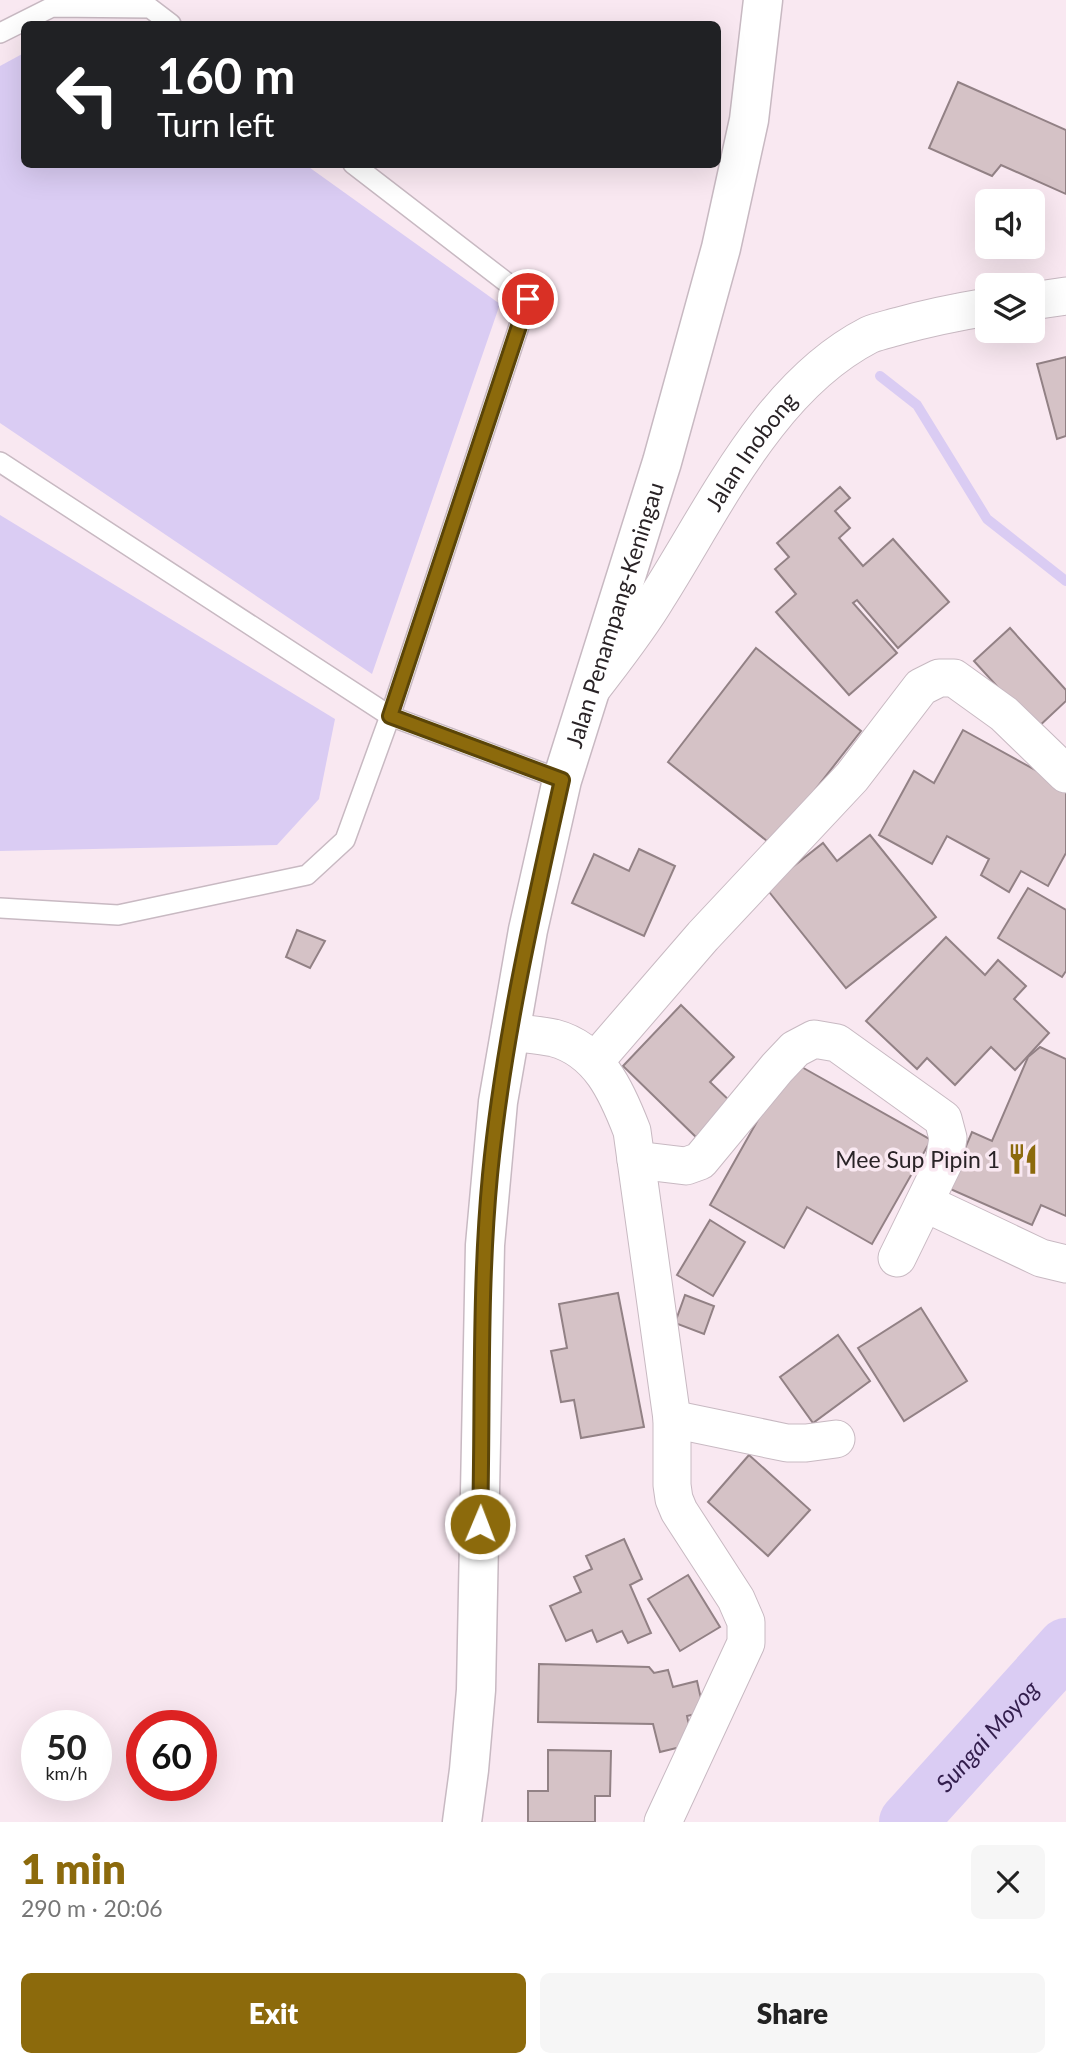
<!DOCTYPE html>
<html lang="en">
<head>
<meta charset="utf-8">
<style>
  :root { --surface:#fff; --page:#f6f6f6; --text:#222; --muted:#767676; --accent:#8c6a0c }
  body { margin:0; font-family:Lato,sans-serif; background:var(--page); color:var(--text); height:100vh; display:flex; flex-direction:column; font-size:26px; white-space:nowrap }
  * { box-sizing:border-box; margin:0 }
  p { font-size:23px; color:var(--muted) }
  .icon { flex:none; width:38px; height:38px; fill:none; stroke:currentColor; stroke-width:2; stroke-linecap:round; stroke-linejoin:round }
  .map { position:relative; height:1822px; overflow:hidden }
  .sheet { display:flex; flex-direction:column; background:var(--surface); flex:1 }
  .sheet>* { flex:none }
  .guide { position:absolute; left:21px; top:21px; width:700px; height:147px; border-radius:10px; box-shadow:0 7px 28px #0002; background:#202124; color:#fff; overflow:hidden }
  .buttons { position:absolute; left:975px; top:189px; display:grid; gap:14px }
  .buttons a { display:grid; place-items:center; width:70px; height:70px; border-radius:10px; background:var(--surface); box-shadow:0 7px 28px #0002; font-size:35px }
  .speed { position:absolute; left:21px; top:1710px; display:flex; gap:14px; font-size:35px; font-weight:700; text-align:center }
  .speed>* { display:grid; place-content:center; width:91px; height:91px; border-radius:50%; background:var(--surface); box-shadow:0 7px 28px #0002; line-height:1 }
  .speed small { font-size:18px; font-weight:400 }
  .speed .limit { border:10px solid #d22; background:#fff; color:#111 }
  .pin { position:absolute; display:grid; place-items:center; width:60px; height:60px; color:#fff; margin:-30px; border:4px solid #fff; border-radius:50%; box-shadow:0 2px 7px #0007 }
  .me { position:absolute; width:77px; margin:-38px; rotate:1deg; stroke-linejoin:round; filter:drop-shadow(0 0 5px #0008) }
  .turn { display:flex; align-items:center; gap:24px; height:147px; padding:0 21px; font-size:32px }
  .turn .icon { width:91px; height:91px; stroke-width:2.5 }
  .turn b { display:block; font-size:49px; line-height:60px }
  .round { display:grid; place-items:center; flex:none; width:74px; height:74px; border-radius:10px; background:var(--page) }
  .overview { display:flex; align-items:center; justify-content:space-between; height:119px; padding:0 21px }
  h1 { font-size:42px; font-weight:800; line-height:52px; color:var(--accent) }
  .button { display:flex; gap:14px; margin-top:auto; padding:14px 21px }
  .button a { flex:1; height:80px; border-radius:10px; background:var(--accent); color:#fff; font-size:28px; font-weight:800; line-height:80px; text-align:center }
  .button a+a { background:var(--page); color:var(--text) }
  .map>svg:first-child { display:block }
  .water { fill:#daccf3 }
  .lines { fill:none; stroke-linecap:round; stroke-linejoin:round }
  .stream { stroke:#daccf3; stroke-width:10 }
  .river { stroke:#daccf3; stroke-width:58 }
  .building { fill:#d5c2c6; stroke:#928185; stroke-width:2 }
  .lane-casing { stroke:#c8b9c2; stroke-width:22 }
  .street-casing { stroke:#c8b9c2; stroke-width:39 }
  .primary-casing { stroke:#c8b9c2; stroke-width:41 }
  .lane { stroke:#fff; stroke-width:19 }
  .street { stroke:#fff; stroke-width:37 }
  .primary { stroke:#fff; stroke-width:38 }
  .route-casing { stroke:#5b4508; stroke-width:18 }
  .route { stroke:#8c6a0c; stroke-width:12 }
  .labels { text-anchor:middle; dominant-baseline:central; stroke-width:7; stroke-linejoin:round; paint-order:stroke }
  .street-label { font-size:23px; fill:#292326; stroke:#f9e8f1 }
  .poi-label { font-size:23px; fill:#292326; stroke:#f9e8f1; text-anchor:end }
  .water-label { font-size:24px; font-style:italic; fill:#331e4d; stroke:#f9e8f1 }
</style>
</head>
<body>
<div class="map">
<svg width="1066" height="1822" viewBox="0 0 1066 1822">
  <rect width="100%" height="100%" fill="#f9e8f1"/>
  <g class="water">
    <path d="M24,53V164L306,165L500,304L372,674L0,423V66Z"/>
    <path d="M0,515L335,719L319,799L277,845L0,851Z"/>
  </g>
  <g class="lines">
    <path class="stream" d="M880,376L917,405L987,519L1066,581"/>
    <path class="river" id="s1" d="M908,1822L1066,1647"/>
  </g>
  <g class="building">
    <path d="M958,82L1066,130V194L1001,165L992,176L929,148Z"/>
    <path d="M1066,357V436L1057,439L1037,364Z"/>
    <path d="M840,487L850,498L835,511L850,528L839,538L863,566L893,539L949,602L898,648L857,600L853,603L897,653L849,695L776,612L796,594L775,569L789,557L777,543Z"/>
    <path d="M1010,628L1066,690V701L1036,729L974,661Z"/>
    <path d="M756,648L861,731L772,845L668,762Z"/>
    <path d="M963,730L1066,787V853L1048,886L1021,871L1009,892L981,875L989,859L947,836L932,864L879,835L914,771L934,783Z"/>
    <path d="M870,835L936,917L846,988L766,888L823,843L837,861Z"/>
    <path d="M639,849L675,866L644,936L572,903L594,854L629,871Z"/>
    <path d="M1028,888L1066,910V971L1062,977L998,938Z"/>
    <path d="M297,930L325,941L310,968L286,957Z"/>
    <path d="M946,937L985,975L998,960L1026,986L1014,999L1049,1033L1015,1070L991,1047L955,1085L927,1058L917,1069L866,1021Z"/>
    <path d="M681,1005L734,1057L710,1082L733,1104L699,1140L623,1066Z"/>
    <path d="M1040,1047L1066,1059V1216L1041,1205L1032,1225L948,1188L972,1132L992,1141L1028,1057Z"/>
    <path d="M791,1061L931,1140L872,1244L807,1207L784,1248L710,1205Z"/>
    <path d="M710,1220L745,1242L713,1296L677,1275Z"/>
    <path d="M618,1293L644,1427L581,1438L574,1400L561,1402L551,1351L567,1348L559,1304Z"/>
    <path d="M685,1295L714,1306L704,1334L675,1323Z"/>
    <path d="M921,1308L967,1381L904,1421L858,1348Z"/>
    <path d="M838,1335L870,1381L813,1423L780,1377Z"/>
    <path d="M749,1455L810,1510L768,1556L708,1502Z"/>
    <path d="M624,1539L642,1579L630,1585L651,1633L628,1643L622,1631L597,1642L592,1630L566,1641L550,1606L581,1592L574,1577L592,1569L586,1556Z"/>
    <path d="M688,1575L720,1627L680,1651L648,1599Z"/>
    <path d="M539,1664L649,1667L654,1673L668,1670L673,1687L697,1681L704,1712L687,1716L693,1744L660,1752L653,1724L538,1722Z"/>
    <path d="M548,1750L611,1751L610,1796H595V1822H528V1791H548Z"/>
  </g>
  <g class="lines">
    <defs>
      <g id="lane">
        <path d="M0,33L52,7L150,8L171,24"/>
        <path d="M0,462L390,716L562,780"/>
        <path d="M0,908L118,915L307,875L345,840L390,716L528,299L353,164"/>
      </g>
      <g id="street">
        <path d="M1032,301L1066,296"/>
        <path id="s2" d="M593,687C616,657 639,628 658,596C715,506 770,386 869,335C878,331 889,329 899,326C928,318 957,312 987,307"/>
        <path d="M510,1032C524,1034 540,1035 554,1038C599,1050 617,1092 632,1131L672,1419V1485L674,1499L679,1511L736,1599L746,1622V1643L663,1822"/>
        <path d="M595,1061L703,936L852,777L921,687L939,678H954L1004,714L1066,774"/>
        <path d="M636,1160L686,1166L700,1161L777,1068L795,1049L814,1039L837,1043L943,1119L948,1138L944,1162L897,1258"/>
        <path d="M925,1203L1041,1258L1066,1264"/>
        <path d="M672,1419L787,1443H806L836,1439"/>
      </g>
      <g id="primary">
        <path id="s3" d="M462,1822L469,1770L476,1690L485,1245L498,1102L528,930L562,780L662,462L721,248L749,120L763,0"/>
      </g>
    </defs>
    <use href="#lane" class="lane-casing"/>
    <use href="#street" class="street-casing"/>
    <use href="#primary" class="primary-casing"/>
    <use href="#lane" class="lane"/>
    <use href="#street" class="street"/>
    <use href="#primary" class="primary"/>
  </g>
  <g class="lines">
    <defs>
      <path id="route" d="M480,1524C483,1407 479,1291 490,1175C503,1041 533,910 562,780L390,716L528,299"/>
    </defs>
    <use href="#route" class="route-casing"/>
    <use href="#route" class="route"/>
  </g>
  <defs>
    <symbol id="restaurant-bare" viewBox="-9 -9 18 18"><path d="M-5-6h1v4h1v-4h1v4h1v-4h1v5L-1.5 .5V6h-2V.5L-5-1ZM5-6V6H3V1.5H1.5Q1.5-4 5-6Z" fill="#8c6a0c" stroke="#f9e8f1" stroke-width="2.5" paint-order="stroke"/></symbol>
  </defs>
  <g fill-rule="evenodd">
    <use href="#restaurant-bare" x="1001" y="1137" width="44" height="44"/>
  </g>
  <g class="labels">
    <g class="street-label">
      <text stroke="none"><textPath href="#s2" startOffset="284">Jalan Inobong</textPath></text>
      <text stroke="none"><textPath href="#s3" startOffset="1223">Jalan Penampang-Keningau</textPath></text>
    </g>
    <g class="poi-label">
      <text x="1000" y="1159">Mee Sup Pipin 1</text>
    </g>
    <g class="water-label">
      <text stroke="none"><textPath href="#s1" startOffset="117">Sungai Moyog</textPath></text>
    </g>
  </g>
</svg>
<div class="buttons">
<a><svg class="icon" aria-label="sound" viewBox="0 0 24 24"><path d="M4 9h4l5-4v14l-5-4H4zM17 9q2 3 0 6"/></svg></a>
<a><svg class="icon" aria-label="layers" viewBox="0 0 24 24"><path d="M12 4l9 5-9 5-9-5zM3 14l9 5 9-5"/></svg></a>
</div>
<div class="speed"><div>50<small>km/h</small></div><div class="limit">60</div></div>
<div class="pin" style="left:528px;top:299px;background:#d93025"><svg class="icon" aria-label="arrive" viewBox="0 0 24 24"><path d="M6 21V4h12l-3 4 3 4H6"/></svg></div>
<svg class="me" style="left:480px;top:1524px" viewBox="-20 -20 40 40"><circle r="17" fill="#8c6a0c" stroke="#fff" stroke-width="3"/><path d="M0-11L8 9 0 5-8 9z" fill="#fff"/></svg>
<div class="guide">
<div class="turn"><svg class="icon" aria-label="left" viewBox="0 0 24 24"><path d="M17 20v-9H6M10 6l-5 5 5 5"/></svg><div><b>160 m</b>Turn left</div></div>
</div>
</div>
<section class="sheet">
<div class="overview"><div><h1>1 min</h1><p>290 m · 20:06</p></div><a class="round"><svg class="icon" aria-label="close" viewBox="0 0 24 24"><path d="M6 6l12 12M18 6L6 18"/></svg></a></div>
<div class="button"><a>Exit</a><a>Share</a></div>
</section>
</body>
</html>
